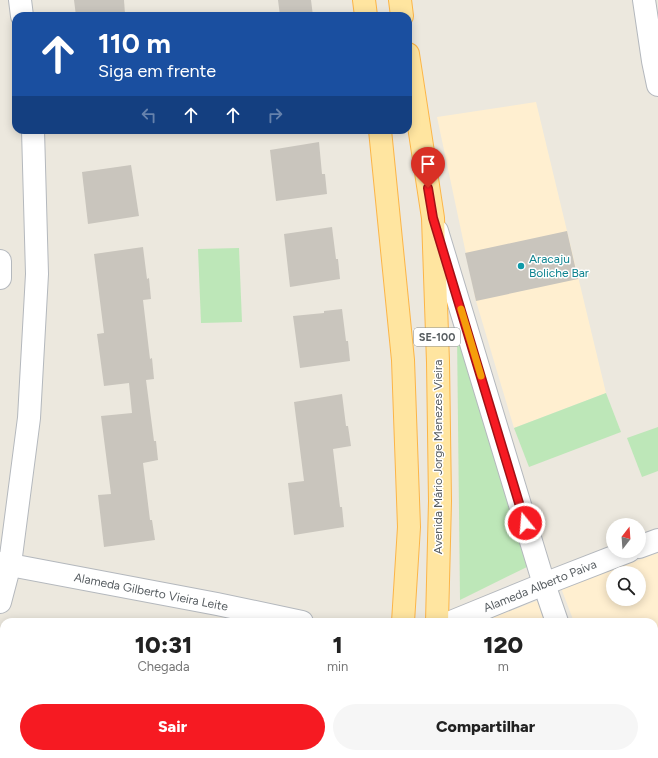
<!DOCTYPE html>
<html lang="pt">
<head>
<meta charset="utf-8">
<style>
  :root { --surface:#fff; --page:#f6f6f6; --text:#222; --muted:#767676; --accent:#f61a22 }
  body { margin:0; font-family:Figtree,sans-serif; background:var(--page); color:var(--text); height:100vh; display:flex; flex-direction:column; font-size:15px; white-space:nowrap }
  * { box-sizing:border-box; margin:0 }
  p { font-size:13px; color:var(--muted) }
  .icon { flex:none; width:22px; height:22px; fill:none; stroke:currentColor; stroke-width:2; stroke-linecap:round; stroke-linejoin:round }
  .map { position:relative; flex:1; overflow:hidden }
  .sheet { position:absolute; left:0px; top:618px; width:658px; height:140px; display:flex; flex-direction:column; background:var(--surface); border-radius:12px 12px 0 0; box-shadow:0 2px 10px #0003 }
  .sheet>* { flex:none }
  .top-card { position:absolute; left:12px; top:12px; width:400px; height:122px; border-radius:12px; box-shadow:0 2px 10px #0003; background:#1a4fa0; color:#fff; overflow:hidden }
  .needle { width:26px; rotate:17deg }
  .controls { position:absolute; left:606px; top:518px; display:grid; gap:8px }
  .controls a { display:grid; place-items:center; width:40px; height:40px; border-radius:50%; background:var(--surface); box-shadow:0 2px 10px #0003; font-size:20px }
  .pin { position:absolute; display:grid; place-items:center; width:34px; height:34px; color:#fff; margin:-41px -17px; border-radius:50% 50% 50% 0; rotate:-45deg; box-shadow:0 0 4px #0007 }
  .pin .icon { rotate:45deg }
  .me { position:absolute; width:44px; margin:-22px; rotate:343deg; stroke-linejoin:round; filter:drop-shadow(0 0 3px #0008) }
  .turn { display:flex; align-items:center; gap:14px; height:84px; padding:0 20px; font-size:18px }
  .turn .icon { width:52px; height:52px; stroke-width:2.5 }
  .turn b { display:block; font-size:28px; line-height:34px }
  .lanes { display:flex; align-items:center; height:38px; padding:0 20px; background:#0003; justify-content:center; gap:20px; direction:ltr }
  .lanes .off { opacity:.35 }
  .eta { display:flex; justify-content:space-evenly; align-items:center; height:68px; text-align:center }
  .eta b { font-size:24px; font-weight:800; line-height:28px }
  .primary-button { display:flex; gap:8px; margin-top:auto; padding:8px 20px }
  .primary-button a { flex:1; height:46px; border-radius:24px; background:var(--accent); color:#fff; font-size:16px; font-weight:800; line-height:46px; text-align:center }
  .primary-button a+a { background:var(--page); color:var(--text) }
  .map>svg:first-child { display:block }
  .commercial { fill:#ffefd0; fill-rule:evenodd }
  .green { fill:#bde7b8 }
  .building { fill:#c9c5bd }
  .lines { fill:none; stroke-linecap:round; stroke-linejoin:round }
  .minor-casing { stroke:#b4b8bd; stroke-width:24 }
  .tertiary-casing { stroke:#b4b8bd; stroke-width:24 }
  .primary-casing { stroke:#fcb547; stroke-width:24 }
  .minor { stroke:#fff; stroke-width:22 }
  .tertiary { stroke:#fff; stroke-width:22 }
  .primary { stroke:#ffe5a0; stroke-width:22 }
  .route-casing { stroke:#a01116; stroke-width:10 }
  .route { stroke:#f61a22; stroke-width:7 }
  .slow { stroke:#f59e0b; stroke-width:7 }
  .culture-dot { fill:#0f9aa8; stroke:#fff; stroke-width:1.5 }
  .labels { text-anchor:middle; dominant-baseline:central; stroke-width:3; stroke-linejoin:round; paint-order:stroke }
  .shield { fill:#fff; stroke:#898e90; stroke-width:1 }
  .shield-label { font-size:11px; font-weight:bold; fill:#575d61 }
  .culture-label { font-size:12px; fill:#0d838f; stroke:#fff; text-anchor:start }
  .street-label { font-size:12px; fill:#575d61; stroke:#fff }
</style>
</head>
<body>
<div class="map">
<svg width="658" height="758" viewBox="0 0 658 758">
  <rect width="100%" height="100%" fill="#ece8de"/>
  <g class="commercial">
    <path d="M536,102L606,393L514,428L476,301L437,117Z"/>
    <path d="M658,553V758H623L622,754H654V622H574L561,588ZM613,573H639V599H613Z"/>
    <path d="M539,600L546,622H481Z"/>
    <path d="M439,754H530V758H438Z"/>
  </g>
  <g class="green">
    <path d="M239,248L242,322L201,323L198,249Z"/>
    <path d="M457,334L527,567L460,600Z"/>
    <path d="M606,393L621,432L529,467L514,428Z"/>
    <path d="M658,427V471L642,477L627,438Z"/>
    <path d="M531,754H586L587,758H530Z"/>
  </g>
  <g class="building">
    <path d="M74,0H124L125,14L111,16H76Z"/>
    <path d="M278,0H311L313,16H280Z"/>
    <path d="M319,142L322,174H325L327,194L276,201L270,150Z"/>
    <path d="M131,165L139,216L88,224L82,172Z"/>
    <path d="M332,227L336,259H338L340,279L290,287L284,234Z"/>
    <path d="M567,231L578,279L476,301L465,253Z"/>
    <path d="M143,247L147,279L149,278L151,299L143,300L150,359L152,358L154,379L146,380L154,441H156L158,460L143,463L150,520H152L155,540L104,547L98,495L111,494L101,416L132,413L129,383L104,386L97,334L104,333L94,254Z"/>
    <path d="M342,309L346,341H348L350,361L300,368L293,316L324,313V311Z"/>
    <path d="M342,394L346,426H348L351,446L333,449L340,507H342L344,527L294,535L288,483L304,481L294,402Z"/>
  </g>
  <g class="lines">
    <defs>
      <g id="minor">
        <path d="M644,0L653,61L658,85"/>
        <path d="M0,261V278"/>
        <path d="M639,547L658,540"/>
        <path d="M0,563L217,604L302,622"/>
        <path d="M451,622L544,584L629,551"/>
      </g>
      <g id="tertiary">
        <path d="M20,0L22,16"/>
        <path d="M437,231L544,584L557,622"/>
        <path d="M0,602L10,564L29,418L37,274L33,130"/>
        <path d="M605,754L606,758"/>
      </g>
      <g id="primary">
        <path d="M364,0L366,16"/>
        <path d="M400,0L402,16"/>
        <path d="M408,54L433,218L438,362L440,501L437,622"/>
        <path d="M380,130L403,360L409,527L403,622"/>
        <path d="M383,758L384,754"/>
        <path d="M419,758L420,754"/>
      </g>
    </defs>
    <use href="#minor" class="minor-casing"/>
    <use href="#tertiary" class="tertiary-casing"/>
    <use href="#primary" class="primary-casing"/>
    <use href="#minor" class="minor"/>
    <use href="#tertiary" class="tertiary"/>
    <use href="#primary" class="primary"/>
  </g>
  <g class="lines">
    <defs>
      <path id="route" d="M428,188L433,218L525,523"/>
    </defs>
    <use href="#route" class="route-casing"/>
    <use href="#route" class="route"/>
    <path class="slow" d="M461,309L481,376"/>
  </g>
  <circle class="culture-dot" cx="521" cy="266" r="4"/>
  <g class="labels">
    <rect class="shield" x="414" y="328" width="46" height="18" rx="3"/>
    <g class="shield-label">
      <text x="437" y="337">SE-100</text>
    </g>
    <g class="culture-label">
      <text x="529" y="259">Aracaju<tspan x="529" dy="14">Boliche Bar</tspan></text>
    </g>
    <g class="street-label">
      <text transform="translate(438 457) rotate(-90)">Avenida Mário Jorge Menezes Vieira</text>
      <text transform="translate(540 586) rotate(-22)">Alameda Alberto Paiva</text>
      <text transform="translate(151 592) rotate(11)">Alameda Gilberto Vieira Leite</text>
    </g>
  </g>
</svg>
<div class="controls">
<a><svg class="needle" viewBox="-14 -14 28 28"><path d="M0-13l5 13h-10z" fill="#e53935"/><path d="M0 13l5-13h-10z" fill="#767676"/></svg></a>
<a><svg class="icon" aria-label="search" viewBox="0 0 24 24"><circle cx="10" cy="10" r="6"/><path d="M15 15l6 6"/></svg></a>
</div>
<div class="pin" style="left:428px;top:188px;background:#d93025"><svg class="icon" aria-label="arrive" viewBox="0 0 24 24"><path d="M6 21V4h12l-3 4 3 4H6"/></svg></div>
<svg class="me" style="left:525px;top:523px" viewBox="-20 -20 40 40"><circle r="17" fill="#f61a22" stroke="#fff" stroke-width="3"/><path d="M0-11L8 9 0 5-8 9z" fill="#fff"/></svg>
<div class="top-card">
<div class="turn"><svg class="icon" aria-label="ahead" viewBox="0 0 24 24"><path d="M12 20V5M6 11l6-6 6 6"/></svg><div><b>110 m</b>Siga em frente</div></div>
<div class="lanes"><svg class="icon off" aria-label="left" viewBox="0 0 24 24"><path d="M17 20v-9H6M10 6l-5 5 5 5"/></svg><svg class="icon" aria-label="ahead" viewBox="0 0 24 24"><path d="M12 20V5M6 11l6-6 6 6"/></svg><svg class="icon" aria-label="ahead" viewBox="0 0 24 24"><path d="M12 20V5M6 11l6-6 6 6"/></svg><svg class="icon off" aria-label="right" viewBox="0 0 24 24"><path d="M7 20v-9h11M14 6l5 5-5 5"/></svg></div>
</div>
<section class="sheet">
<div class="eta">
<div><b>10:31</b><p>Chegada</p></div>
<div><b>1</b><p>min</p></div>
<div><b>120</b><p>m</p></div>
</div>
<div class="primary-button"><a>Sair</a><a>Compartilhar</a></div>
</section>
</div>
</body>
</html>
